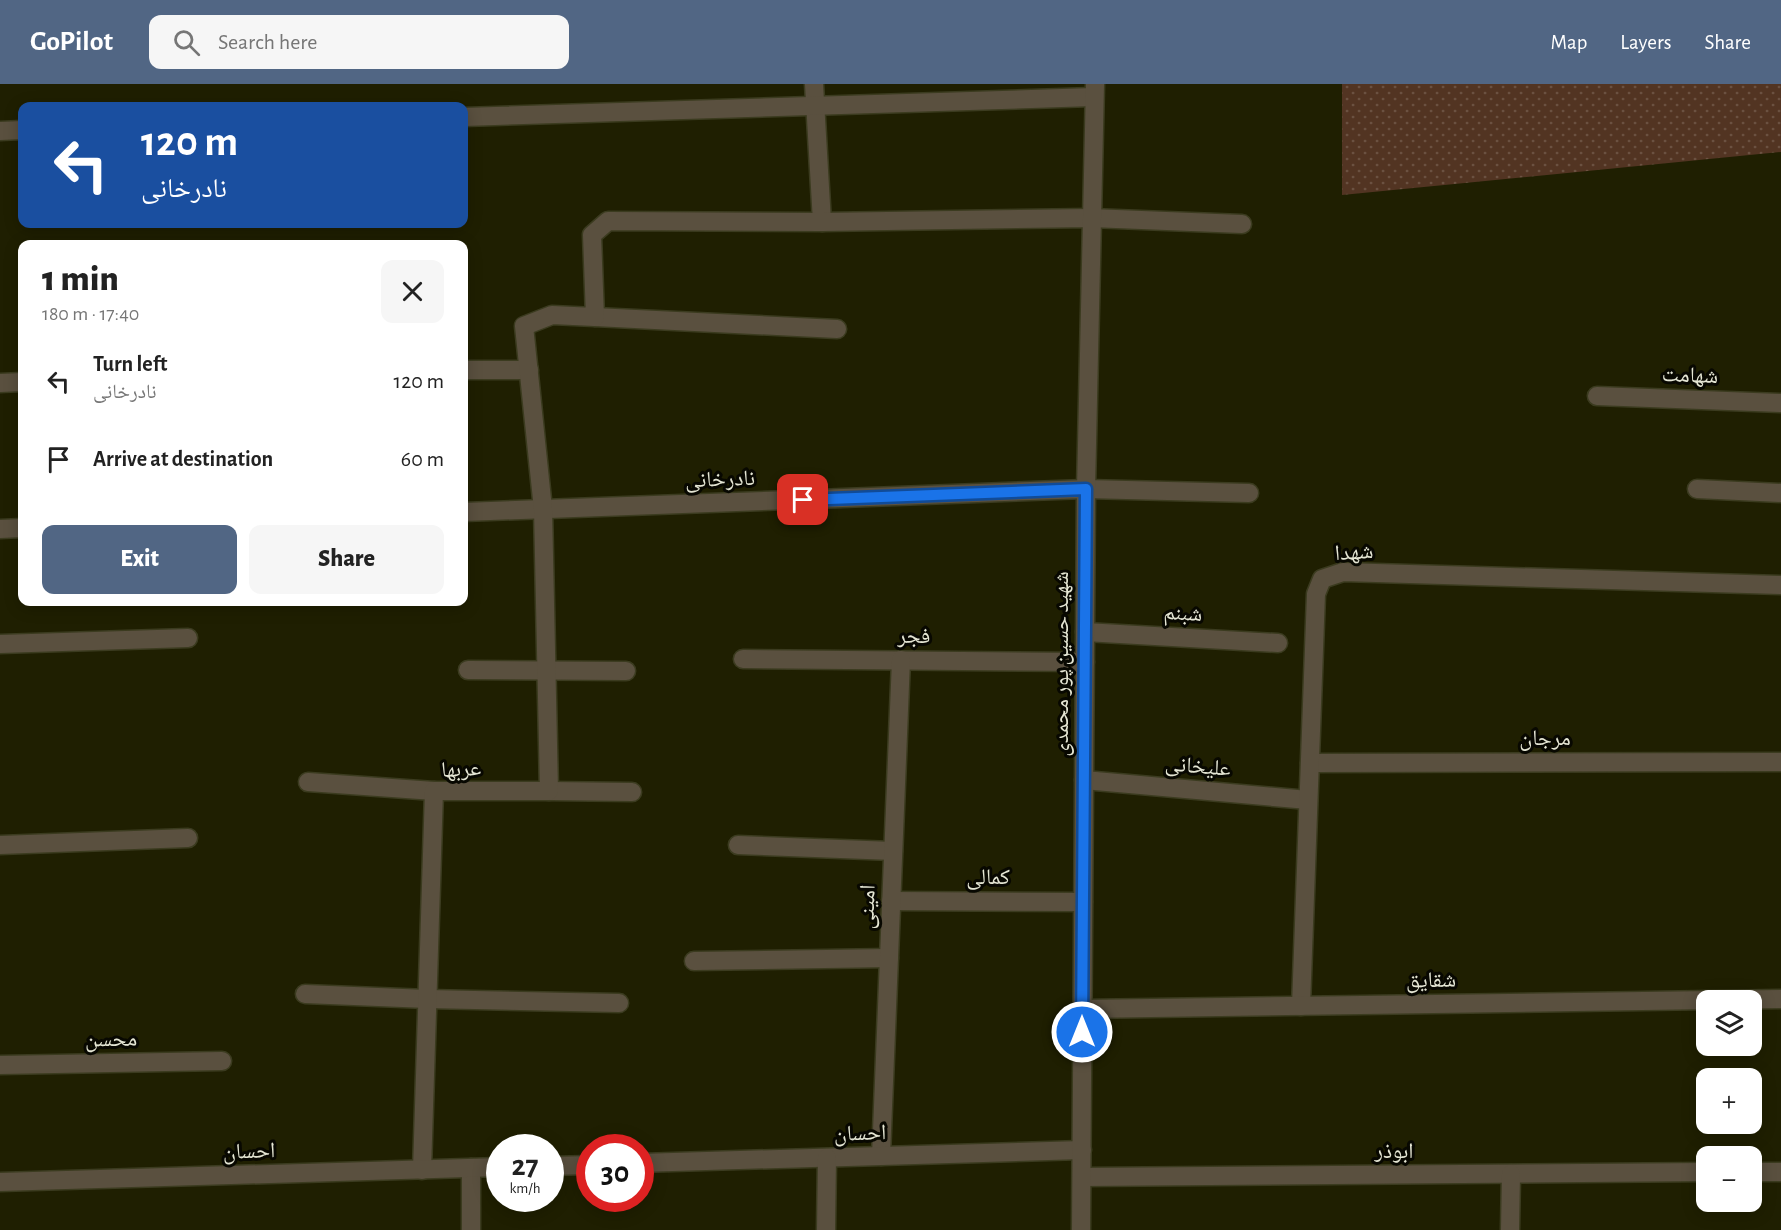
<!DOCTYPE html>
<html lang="en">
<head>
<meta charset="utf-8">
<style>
  :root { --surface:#fff; --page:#f6f6f6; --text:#222; --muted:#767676; --accent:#516684 }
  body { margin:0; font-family:"Alegreya Sans","Noto Naskh Arabic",sans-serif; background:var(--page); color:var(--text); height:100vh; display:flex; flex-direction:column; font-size:22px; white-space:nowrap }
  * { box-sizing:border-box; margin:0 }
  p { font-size:20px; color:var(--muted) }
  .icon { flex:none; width:33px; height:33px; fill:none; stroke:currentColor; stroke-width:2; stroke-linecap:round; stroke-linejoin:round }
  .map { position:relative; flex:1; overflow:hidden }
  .drawer { position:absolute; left:18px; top:156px; width:450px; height:366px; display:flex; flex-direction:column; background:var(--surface); border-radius:12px; box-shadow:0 3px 15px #0003 }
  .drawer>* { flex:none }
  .hud { position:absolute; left:18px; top:18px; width:450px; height:126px; border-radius:12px; box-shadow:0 3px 15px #0003; background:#1a4fa0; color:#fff; overflow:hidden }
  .fabs { position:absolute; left:1696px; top:906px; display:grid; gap:12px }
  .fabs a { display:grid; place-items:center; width:66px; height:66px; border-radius:12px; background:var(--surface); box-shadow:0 3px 15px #0003; font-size:30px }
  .speed { position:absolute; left:486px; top:1050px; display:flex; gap:12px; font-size:30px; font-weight:700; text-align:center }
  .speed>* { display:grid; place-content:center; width:78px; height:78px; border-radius:50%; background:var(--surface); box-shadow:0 3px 15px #0003; line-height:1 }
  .speed small { font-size:15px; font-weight:400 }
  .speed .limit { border:9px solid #d22; background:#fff; color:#111 }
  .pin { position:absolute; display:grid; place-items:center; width:51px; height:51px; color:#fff; margin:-26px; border-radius:12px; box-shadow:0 3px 9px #0006 }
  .me { position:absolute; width:66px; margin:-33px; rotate:0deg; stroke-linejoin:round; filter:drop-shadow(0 0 4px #0008) }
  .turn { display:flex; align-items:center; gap:21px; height:126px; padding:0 24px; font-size:27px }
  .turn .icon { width:78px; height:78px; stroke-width:2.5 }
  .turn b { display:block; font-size:42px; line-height:51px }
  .round { display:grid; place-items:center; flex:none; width:63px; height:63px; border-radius:12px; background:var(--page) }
  .headline { display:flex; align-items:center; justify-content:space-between; height:102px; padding:0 24px }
  h1 { font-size:36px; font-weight:800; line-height:45px }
  .cta { display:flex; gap:12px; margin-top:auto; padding:12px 24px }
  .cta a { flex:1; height:69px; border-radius:12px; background:var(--accent); color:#fff; font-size:24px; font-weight:800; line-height:69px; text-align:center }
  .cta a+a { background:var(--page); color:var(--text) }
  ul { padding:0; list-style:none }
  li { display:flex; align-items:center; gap:18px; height:78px; padding:0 24px }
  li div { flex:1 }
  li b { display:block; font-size:22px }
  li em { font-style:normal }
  header { display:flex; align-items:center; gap:36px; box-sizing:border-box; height:84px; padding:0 30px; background:var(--accent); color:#fff }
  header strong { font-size:28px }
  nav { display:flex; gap:33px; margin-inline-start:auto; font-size:21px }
  .search { width:420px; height:54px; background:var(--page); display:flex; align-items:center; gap:15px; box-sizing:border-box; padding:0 21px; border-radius:12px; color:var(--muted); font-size:22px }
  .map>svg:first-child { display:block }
  .green { fill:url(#green-dots) }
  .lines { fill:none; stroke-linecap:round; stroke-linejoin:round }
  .minor-casing { stroke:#3b3b1f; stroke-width:21 }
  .minor { stroke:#5a503f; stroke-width:18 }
  .route-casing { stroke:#114b97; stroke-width:15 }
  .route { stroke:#1a73e8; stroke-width:10 }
  .labels { text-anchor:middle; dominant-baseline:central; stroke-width:6; stroke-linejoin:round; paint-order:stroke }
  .street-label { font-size:22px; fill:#e5e6d4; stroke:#080801 }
</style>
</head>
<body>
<header>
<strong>GoPilot</strong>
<div class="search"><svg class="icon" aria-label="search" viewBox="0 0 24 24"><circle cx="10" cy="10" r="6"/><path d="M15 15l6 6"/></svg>Search here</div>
<nav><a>Map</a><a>Layers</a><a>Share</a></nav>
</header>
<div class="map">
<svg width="1781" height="1146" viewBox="0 0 1781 1146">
  <defs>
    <pattern id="green-dots" width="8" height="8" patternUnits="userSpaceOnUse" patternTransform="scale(1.5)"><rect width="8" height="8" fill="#523422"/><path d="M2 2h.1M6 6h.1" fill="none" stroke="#6b5141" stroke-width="1.8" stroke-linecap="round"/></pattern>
  </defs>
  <rect width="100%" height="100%" fill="#1f1f01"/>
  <path class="green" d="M1342,0H1781V68L1342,111Z"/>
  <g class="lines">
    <defs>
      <g id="minor">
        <path d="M814,0L822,138"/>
        <path d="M464,33L1093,13"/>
        <path d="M0,47L22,46"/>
        <path d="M595,233L837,245"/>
        <path d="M464,286H529"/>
        <path d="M0,299L22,298"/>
        <path d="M1597,312L1781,319"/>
        <path d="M1697,405L1781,409"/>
        <path d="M464,428L1086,405L1249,409"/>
        <path d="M0,445L22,444"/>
        <path d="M1085,548L1278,559"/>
        <path d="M0,560L188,554"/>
        <path d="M743,575L1085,578"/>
        <path d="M468,586L626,587"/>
        <path d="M1310,679L1781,678"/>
        <path d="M1084,696L1308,716"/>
        <path d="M308,698L434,707"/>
        <path d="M549,707L632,708"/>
        <path d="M0,761L188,754"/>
        <path d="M738,761L893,767"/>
        <path d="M891,817L1083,818"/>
        <path d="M694,877L889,874"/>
        <path d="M305,910L427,915L619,919"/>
        <path d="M1301,922L1316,510L1322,495L1343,488L1781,501"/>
        <path d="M1083,925L1781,915"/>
        <path d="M0,981L222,977"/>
        <path d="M881,1072L901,576"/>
        <path d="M640,1079L1082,1066"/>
        <path d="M550,1082L590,1081"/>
        <path d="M471,1084V1146"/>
        <path d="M422,1086L434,707H549L543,425L524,242L552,231L595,233L592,151L608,137L822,138L1091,134L1242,140"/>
        <path d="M1752,1088H1781"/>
        <path d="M1082,1093L1707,1088"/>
        <path d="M0,1098L500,1083"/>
        <path d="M826,1146L827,1074"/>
        <path d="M1081,1146L1086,405L1095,0"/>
        <path d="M1510,1146L1511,1090"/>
      </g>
    </defs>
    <use href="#minor" class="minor-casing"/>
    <use href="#minor" class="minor"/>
  </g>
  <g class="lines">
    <defs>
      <path id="route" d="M803,416L1086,405L1082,948"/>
    </defs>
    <use href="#route" class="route-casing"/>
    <use href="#route" class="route"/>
  </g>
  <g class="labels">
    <g class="street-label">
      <text transform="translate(1690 291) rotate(2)">شهامت</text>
      <text transform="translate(720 395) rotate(-2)">نادرخانی</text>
      <text transform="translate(1354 468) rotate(-4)">شهدا</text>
      <text transform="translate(1183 529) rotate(3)">شبنم</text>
      <text transform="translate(914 552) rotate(1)">فجر</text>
      <text transform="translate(1061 580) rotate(-90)">شهید حسین پور محمدی</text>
      <text x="1545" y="654">مرجان</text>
      <text transform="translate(1198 682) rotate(5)">علیخانی</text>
      <text transform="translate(461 685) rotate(-3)">عربها</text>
      <text x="988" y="793">کمالی</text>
      <text transform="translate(867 823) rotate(-88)">امینی</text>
      <text transform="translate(1431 896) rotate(-1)">شقایق</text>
      <text transform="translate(111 955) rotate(-1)">محسن</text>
      <text transform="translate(860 1049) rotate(-2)">احسان</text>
      <text transform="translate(249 1067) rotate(-2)">احسان</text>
      <text x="1394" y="1067">ابوذر</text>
    </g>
  </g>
</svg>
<div class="fabs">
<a><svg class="icon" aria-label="layers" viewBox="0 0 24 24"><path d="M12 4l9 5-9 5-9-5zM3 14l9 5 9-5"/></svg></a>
<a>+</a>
<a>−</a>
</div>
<div class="speed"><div>27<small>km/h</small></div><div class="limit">30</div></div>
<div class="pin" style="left:803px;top:416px;background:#d93025"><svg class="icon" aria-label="arrive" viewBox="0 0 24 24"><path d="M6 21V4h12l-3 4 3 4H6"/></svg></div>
<svg class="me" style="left:1082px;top:948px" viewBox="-20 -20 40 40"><circle r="17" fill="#1a73e8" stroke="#fff" stroke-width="3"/><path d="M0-11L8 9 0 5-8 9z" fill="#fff"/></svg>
<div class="hud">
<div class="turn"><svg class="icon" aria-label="left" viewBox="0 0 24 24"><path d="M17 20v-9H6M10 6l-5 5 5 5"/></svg><div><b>120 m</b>نادرخانی</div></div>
</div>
<section class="drawer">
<div class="headline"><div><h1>1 min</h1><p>180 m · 17:40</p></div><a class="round"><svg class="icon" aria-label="close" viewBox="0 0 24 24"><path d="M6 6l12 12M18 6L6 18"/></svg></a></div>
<ul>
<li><svg class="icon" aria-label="left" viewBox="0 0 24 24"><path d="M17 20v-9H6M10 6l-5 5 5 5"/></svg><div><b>Turn left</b><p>نادرخانی</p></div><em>120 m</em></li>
<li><svg class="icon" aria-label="arrive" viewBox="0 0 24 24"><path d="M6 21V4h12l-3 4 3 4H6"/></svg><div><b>Arrive at destination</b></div><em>60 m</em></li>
</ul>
<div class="cta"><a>Exit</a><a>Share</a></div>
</section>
</div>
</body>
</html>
